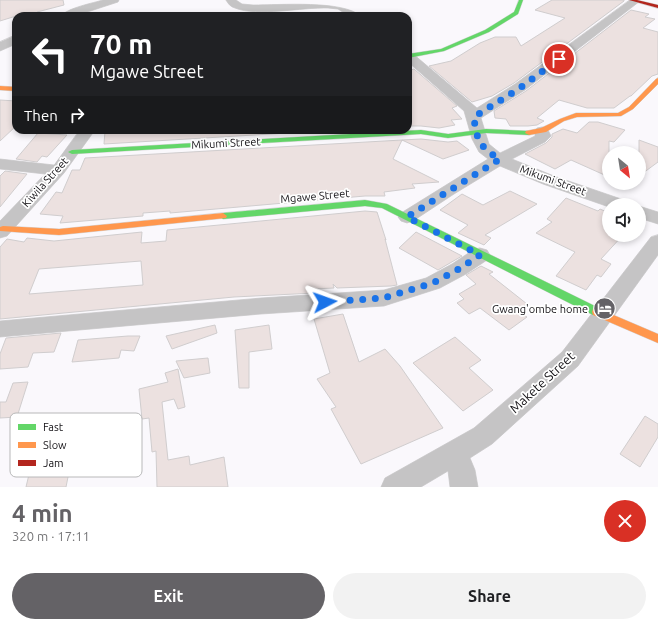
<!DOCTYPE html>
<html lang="en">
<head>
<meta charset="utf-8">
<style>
  :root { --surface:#fff; --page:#f2f2f2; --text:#202124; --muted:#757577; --accent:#646266 }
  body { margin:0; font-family:Ubuntu,sans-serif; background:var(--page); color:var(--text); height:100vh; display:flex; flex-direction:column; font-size:15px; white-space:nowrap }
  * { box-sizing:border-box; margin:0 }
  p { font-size:13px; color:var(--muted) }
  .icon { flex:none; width:22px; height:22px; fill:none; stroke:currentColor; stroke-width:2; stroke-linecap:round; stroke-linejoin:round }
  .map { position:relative; height:487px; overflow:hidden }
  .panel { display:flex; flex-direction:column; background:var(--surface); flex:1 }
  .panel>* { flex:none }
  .guide { position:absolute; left:12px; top:12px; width:400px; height:122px; border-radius:12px; box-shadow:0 2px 6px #0003; background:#202124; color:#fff; overflow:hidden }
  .needle { width:26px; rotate:150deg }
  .fabs { position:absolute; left:602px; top:146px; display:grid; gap:8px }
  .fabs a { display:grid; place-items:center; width:44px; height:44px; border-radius:50%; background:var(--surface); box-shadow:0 2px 6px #0003; font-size:20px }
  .pin { position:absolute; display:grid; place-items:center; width:34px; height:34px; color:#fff; margin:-17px; border:2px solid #fff; border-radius:50%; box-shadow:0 1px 4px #0007 }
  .me { position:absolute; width:44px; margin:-22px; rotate:86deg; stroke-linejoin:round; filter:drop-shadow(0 0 3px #0008) }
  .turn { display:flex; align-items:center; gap:14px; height:84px; padding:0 12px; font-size:18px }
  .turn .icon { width:52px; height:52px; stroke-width:2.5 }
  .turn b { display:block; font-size:28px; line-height:34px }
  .then { display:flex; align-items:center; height:38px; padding:0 12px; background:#0003; gap:8px; font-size:15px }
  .round { display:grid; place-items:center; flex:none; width:42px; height:42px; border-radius:21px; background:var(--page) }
  .head { display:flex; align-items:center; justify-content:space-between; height:68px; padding:0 12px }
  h1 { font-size:24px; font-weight:700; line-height:30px; color:var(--accent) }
  .cta { display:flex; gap:8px; margin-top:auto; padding:8px 12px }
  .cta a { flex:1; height:46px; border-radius:24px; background:var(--accent); color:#fff; font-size:16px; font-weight:700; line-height:46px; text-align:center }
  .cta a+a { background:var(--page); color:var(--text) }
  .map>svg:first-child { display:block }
  .building { fill:#ece1e0; stroke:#d0cdce; fill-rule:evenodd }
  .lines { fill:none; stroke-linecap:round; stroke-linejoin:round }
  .street-casing { stroke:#d5d4d6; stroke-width:1 }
  .fast-casing { stroke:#d5d4d6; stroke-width:1 }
  .slow-casing { stroke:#d5d4d6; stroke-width:1 }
  .jam-casing { stroke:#d5d4d6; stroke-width:1 }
  .street { fill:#c5c4c5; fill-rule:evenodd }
  .fast { fill:#63d668; fill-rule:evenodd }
  .slow { fill:#ff974d; fill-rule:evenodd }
  .jam { fill:#b3261e; fill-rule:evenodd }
  .route { stroke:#1a73e8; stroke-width:7; stroke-dasharray:0 12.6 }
  .labels { text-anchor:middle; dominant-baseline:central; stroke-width:3.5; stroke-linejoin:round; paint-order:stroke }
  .street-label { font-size:11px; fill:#141216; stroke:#fff }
  .poi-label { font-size:11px; fill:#141216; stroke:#fff; text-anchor:end }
  .near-street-label { font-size:13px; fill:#141216; stroke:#fff }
  .key { fill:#fff; stroke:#b8b8b9; stroke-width:1 }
  .key-label { font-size:11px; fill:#141216 }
</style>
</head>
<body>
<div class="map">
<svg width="658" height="487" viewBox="0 0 658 487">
  <rect width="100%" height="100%" fill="#faf8fc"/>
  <g class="building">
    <path d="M0,0H63L64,5L37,12L41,16H16L0,21Z"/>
    <path d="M552,0H624V1L514,83L492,96L472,102L429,66L451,61L480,43L495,37H516L521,46L565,18L535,10Z"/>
    <path d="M631,10L649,14L645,17L655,19L643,28L658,32V74L652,76L631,96H630L614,108H587L559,100L537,118L544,121L537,125L528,126H510L506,119L495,118L494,111L526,91Z"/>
    <path d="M414,69L457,106L452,108L462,119L451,120L455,125L439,128L421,126H410L408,123V71Z"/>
    <path d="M0,100L16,101V126L0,141Z"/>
    <path d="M589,122H598L625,130L614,142L609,141V177L571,160L555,169L525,154L546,143L552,137V134L563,129L577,133Z"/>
    <path d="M120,130H320L321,131L104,144L105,131Z"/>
    <path d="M38,133L67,135L47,157L42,156L37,162L16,159Z"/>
    <path d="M421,139L448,142L457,141L469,150L443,159L402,140Z"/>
    <path d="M402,140L393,159L439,182L412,184L415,188L384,192L385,196H365L170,213V211L143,213V216L60,223L63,216L40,214L56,192L62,193L72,170H80L85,158Z"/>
    <path d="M639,140L658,147V162L639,176Z"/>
    <path d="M5,171L27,174L0,207V176Z"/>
    <path d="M510,191L537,204L485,235L491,238L484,245L458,233L468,225L440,210L462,194L483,205Z"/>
    <path d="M566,198L598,211L600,209L609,213V235H623L601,259L611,264L601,277L597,275L586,290L556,276L575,252L536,233L552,222L547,219Z"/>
    <path d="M365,211L377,212L386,240L385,239L397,285L391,286L337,288L333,284L334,288L314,289L315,293L234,297L0,319V247L7,239L24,242L27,238L54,241L142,232L141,243L166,241L167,230ZM141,261L143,285L29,294L39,269Z"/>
    <path d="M416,232L462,256L438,270L399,248Z"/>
    <path d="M481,266L493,272L489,274L527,304L518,311L527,317L509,330L480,308L469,314L457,303L464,299L459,294L476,284L466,275Z"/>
    <path d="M343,314L359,362L385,349L400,366L443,428L361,464L331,409L336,407L317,379L330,373L314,319Z"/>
    <path d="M215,325L217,333L172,349L166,336Z"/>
    <path d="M269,325L272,349L249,352V388H239L235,330Z"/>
    <path d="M61,333L54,352L33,353L28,367L0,369V354L6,338Z"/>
    <path d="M128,336H140L134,351L121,350L119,358L72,362L78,340Z"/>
    <path d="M455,337L481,360L469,368L493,390L463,411L413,363Z"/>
    <path d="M208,358L210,373L184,378L176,361Z"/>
    <path d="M178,369L185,407L178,409L174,399L162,402L168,460L189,456L190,465L224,457L228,487H157L156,451L152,452L149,418L142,419L139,389L168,382L165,373Z"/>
    <path d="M28,382L17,417L0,418V402H6L13,383Z"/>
    <path d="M645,416L658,424V437L640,467L620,454Z"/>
    <path d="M71,462L66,487H26L31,466Z"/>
  </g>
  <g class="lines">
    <defs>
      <g id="street">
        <path d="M103,0H119L118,2L75,16H61C67,8 93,3 103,0Z"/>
        <path d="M226,0H236L242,4L253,5C281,5 342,0 361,16H349L338,9L328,8C303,7 257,17 235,8C231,7 228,4 226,0Z"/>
        <path d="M630,0L640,1L525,90L481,118L489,144L500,153L535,136V131L537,128L542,127L547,128L551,136L545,142L512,159L554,176L627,201L630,205H609V207L543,184L500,166L454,194L413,221L407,223L401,221L398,217L401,213L488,159L479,152L472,139L464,111L408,62V52L412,53L477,108L515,84Z"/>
        <path d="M16,35V44L0,51V42Z"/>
        <path d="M80,130H95L64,173L7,236L0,238V221L45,174L0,169V159L54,165Z"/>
        <path d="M639,206L658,212V224L639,218Z"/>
        <path d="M658,235V255L578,366L492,444L470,458L475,470L478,487H450L448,471L421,487H381L385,478L474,428L562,352L651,237Z"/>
        <path d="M480,248L487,250L490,255L487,260L466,274L440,288L384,306L261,314L0,337V321L261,298L384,290L426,278L452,264L473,250Z"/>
      </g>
      <g id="fast">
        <path d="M519,0H523L518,14L489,32L444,51L408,58V54L441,49L485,30L514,12Z"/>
        <path d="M486,129L529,131L533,133L529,135L486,133L448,138L421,134L72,154L68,152L72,150L421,130L448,134Z"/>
        <path d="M365,200L387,204L601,309L602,312L601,315H593L382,208L365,206L223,219L219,216L223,213Z"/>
      </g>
      <g id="slow">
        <path d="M658,78V84L633,109L621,116L577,117L564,121L546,132L529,135L525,133L526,131L541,128L560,119L576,113H618L629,107L656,79Z"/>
        <path d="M0,86L16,87V91L0,90Z"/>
        <path d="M223,213L227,216L226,218L59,235L0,231V227L3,226L59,229Z"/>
        <path d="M597,308L658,334V343L593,315L592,312L593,309Z"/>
      </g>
      <path id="jam" d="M629,0H637L658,5V8Z"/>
    </defs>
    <use href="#street" class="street-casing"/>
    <use href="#fast" class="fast-casing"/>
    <use href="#slow" class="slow-casing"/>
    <use href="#jam" class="jam-casing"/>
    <use href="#street" class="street"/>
    <use href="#fast" class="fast"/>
    <use href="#slow" class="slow"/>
    <use href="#jam" class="jam"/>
  </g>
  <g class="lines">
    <path class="route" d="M325,302L384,298L400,293L433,283L459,269L480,255L407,217L500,159C480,148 476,139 474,117L520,88L559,59"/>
  </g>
  <defs>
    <symbol id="hotel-disc" viewBox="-11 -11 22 22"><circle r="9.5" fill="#646266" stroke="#fff"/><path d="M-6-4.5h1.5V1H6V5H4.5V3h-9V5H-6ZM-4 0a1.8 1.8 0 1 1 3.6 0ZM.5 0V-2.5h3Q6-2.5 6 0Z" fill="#fff"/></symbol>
  </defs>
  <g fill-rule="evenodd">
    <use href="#hotel-disc" x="592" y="296" width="25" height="25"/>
  </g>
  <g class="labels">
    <g class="street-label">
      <text transform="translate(226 143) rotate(-3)">Mikumi Street</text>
      <text transform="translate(553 180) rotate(20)">Mikumi Street</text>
      <text transform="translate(45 182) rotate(-48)">Kiwila Street</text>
      <text transform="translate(315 196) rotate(-5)">Mgawe Street</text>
    </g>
    <g class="poi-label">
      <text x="588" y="309">Gwang'ombe home</text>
    </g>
    <g class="near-street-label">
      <text transform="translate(542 382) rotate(-43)">Makete Street</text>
    </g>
  </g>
  <rect x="10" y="413" width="132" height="64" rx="6" class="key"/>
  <rect x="18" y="424" width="18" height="6" fill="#63d668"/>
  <rect x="18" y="442" width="18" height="6" fill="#ff974d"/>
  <rect x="18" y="460" width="18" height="6" fill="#b3261e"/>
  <g class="key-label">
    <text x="43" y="431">Fast</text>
    <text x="43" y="449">Slow</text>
    <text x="43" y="467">Jam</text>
  </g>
</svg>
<div class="fabs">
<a><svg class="needle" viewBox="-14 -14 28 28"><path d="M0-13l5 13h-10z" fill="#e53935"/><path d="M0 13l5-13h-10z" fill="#757577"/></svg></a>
<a><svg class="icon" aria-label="sound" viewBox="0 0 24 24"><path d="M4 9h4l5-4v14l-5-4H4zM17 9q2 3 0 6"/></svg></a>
</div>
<div class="pin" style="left:559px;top:59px;background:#d93025"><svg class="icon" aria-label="arrive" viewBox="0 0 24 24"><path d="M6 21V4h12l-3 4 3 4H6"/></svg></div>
<svg class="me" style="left:325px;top:302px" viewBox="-20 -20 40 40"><path d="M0-17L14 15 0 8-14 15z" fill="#1a73e8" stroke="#fff" stroke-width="4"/></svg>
<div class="guide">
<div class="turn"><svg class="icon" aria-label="left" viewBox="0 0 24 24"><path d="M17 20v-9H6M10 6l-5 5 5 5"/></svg><div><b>70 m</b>Mgawe Street</div></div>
<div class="then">Then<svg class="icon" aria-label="right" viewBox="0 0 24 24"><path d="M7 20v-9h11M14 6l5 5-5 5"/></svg></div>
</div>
</div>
<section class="panel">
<div class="head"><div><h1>4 min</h1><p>320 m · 17:11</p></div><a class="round" style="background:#d93025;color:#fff"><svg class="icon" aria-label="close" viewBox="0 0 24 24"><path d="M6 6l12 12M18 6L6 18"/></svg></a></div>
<div class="cta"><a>Exit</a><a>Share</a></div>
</section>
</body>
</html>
